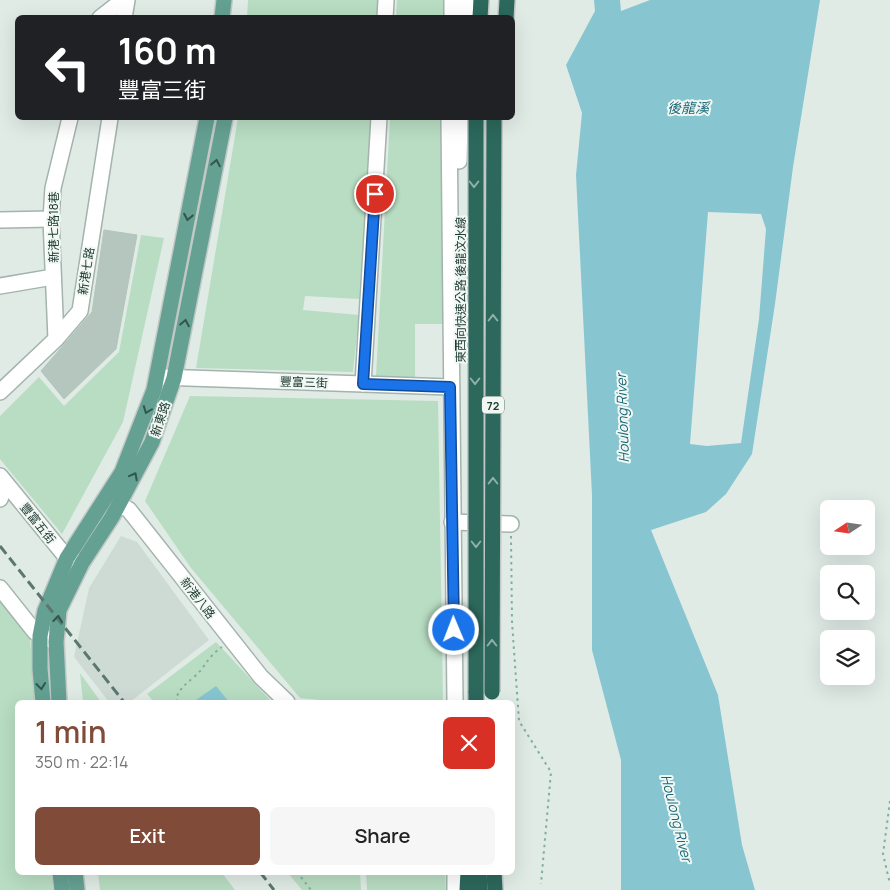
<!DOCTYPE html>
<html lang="en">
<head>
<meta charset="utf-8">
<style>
  :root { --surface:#fff; --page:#f6f6f6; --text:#222; --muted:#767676; --accent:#804b39 }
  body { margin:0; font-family:Manrope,"Noto Sans TC",sans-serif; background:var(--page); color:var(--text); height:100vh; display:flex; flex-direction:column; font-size:19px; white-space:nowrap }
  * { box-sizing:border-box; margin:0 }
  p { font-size:16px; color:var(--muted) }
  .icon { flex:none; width:28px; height:28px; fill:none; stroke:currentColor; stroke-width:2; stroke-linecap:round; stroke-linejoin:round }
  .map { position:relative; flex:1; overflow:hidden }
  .side { position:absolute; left:15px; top:700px; width:500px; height:175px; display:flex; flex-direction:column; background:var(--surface); border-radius:8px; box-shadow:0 5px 20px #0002 }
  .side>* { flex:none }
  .hud { position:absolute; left:15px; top:15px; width:500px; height:105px; border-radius:8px; box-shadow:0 5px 20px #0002; background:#202124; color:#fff; overflow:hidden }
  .needle { width:32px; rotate:257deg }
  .controls { position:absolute; left:820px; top:500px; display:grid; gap:10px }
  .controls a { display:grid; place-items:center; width:55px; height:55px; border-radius:8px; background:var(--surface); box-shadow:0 5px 20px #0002; font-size:25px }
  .pin { position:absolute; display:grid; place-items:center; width:42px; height:42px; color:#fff; margin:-21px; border:2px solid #fff; border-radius:50%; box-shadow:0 1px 5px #0007 }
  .me { position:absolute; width:55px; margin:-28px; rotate:359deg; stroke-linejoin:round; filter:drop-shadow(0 0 4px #0008) }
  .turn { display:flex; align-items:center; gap:18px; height:105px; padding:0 20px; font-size:22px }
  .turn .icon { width:65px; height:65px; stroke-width:2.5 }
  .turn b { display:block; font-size:35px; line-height:42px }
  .round { display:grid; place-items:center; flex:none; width:52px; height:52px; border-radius:8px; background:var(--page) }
  .summary { display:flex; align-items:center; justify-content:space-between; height:85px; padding:0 20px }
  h1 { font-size:30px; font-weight:600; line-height:38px; color:var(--accent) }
  .button { display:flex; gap:10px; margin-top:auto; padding:10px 20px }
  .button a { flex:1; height:58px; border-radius:8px; background:var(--accent); color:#fff; font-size:20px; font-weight:600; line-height:58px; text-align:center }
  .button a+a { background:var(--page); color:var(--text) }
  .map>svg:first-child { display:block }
  .built { fill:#cedbd5 }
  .green { fill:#b8ddc2 }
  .water { fill:#87c6d1; fill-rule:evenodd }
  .building { fill:#b5c6bf; stroke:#b2c5bd }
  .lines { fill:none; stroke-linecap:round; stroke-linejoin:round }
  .minor-casing { stroke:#a3b3ad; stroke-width:18 }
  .major-casing { stroke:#c1c8c6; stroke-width:18 }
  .highway-casing { stroke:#c1c8c6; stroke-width:18 }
  .path { stroke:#80afa0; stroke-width:2; stroke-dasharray:2.5 4; stroke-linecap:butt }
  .minor { stroke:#fff; stroke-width:15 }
  .major { stroke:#64a192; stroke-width:15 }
  .highway { stroke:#2c685c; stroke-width:15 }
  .rail { stroke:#5b7770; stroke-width:3; stroke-dasharray:10 5; stroke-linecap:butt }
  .highway-bridge-casing { stroke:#c1c8c6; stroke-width:18; stroke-linecap:butt }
  .highway-bridge { stroke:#2c685c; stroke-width:15 }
  .oneway { stroke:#32554c }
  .oneway2 { stroke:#8eb0a8 }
  .route-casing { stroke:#114b97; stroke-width:12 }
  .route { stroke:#1a73e8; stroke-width:9 }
  .labels { text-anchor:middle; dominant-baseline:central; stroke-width:4; stroke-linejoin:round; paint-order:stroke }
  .shield { fill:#f1f8f4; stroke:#5f746e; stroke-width:1 }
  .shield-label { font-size:11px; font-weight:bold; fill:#213c34 }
  .street-label { font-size:12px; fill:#213c34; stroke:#f1f8f4 }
  .water-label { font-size:14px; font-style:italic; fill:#1a6878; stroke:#f1f8f4 }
</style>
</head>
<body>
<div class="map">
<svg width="890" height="890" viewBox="0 0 890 890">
  <rect width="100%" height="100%" fill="#e0ebe6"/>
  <path class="built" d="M121,536L137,542L209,640L130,702H109L74,657L89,588Z"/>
  <g class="green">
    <path d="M248,0H379L378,17L247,18Z"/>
    <path d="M397,0H448V17L396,18Z"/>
    <path d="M238,118H371L359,299L305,296L303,310L359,315L353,372L196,368Z"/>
    <path d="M390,118H446L442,300L446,317L444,324H415V380L376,376Z"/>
    <path d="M141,235L164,238L123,422L62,534L0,459V416L39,377L64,406L119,352Z"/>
    <path d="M190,396L438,401L443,702H339L300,698L191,568L145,501Z"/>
    <path d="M0,598L30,638L35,702H18V872L51,873L53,890H0Z"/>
    <path d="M216,642L272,702H154L147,694Z"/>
    <path d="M80,673L101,702H83Z"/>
    <path d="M98,873H222L235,890H100Z"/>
    <path d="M288,873H360L361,890H302Z"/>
    <path d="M366,873H445L446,890H367Z"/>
  </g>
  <g class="water">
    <path d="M594,0H620L621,11L650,0H820L793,167L775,304L752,454L726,494L706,512L651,530L718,695L742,845L755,890H621V760L592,650V495L576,175L582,113L566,65L595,11ZM708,212L761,214L766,229L759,319L741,443L707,446L690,444Z"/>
    <path d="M216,686L229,702H197L196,700Z"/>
  </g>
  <path class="building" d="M104,230L137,235L116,349L64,399L41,371L92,312Z"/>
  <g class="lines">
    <defs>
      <g id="minor">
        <path d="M100,18L123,0"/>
        <path d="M124,18L127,0"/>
        <path d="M385,18L386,0"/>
        <path d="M452,18V0"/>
        <path d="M465,18L466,0"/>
        <path d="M449,118L455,702"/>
        <path d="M459,161L460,118"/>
        <path d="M0,220L51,219"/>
        <path d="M0,286L53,277"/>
        <path d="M56,339L51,219L53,188L70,118"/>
        <path d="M158,377L450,387"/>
        <path d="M363,384L379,118"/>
        <path d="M0,392L56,339L80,311L110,118"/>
        <path d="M0,476L67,558L82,563"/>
        <path d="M108,497L129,510L261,677L287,702"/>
        <path d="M0,499L6,484"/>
        <path d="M452,522L511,524"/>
        <path d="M0,588L35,632L50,640"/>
        <path d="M455,890V872"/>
      </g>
      <g id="major">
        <path d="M222,18L224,0"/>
        <path d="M43,702L40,669V636L45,611L67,558L122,472L154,390L207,118"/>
        <path d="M59,702L56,642L59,610L82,563L112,517L152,442L174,378L225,118"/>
        <path d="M60,872L62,890"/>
        <path d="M75,872L77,890"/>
      </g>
      <g id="highway">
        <path d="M480,18L481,0"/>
        <path d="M506,18L507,0"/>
        <path d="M476,691V702"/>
        <path d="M479,872L480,890"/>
        <path d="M494,872L495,890"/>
        <path d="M467,890L468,872"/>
      </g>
    </defs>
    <use href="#minor" class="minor-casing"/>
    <use href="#major" class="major-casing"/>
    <use href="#highway" class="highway-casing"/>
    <g class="path">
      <path d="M511,536L512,622L519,721L551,772L541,884"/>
      <path d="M177,702L176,698C181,687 185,685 194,677C206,667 206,658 222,647"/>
      <path d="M890,801L883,854L890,884"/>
      <path d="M297,872L311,890"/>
    </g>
    <use href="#minor" class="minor"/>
    <use href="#major" class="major"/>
    <use href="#highway" class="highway"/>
    <g class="rail">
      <path d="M0,546L124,702"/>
      <path d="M260,872L274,890"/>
    </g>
    <defs>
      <g id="highway-bridge">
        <path d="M476,118V691"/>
        <path d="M492,692L494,118"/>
      </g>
    </defs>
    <use href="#highway-bridge" class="highway-bridge-casing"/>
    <use href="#highway-bridge" class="highway-bridge"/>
  </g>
  <defs><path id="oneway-chevron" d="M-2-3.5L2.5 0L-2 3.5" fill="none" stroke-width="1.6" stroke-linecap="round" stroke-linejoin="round" transform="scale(1.25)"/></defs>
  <g class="oneway">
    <use href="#oneway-chevron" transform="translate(216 163) rotate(-79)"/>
    <use href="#oneway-chevron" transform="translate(188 217) rotate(101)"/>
    <use href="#oneway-chevron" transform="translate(185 323) rotate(-79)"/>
    <use href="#oneway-chevron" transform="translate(147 410) rotate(111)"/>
    <use href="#oneway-chevron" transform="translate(134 476) rotate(-62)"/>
    <use href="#oneway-chevron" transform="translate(58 619) rotate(-83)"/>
    <use href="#oneway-chevron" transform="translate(41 686) rotate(84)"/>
  </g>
  <g class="oneway2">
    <use href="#oneway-chevron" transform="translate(474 184) rotate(90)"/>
    <use href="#oneway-chevron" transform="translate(493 318) rotate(-90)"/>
    <use href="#oneway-chevron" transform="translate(475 381) rotate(90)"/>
    <use href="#oneway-chevron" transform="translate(493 481) rotate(-90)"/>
    <use href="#oneway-chevron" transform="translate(476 544) rotate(90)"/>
    <use href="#oneway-chevron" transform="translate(492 643) rotate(-90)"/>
  </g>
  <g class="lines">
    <defs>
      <path id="route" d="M375,194L363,384L450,387L454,630"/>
    </defs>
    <use href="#route" class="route-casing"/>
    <use href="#route" class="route"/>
  </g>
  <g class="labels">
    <rect class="shield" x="482" y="396.5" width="22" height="17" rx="4"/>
    <g class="shield-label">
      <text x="493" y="405">72</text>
    </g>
    <g class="street-label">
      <text transform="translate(53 227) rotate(-90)">新港七路18巷</text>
      <text transform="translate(86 271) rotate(-81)">新港七路</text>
      <text transform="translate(460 290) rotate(-90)">東西向快速公路 後龍汶水線</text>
      <text transform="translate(304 382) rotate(2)">豐富三街</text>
      <text transform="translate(160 419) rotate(-72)">新東路</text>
      <text transform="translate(38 523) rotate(51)">豐富五街</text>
      <text transform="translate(198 598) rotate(52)">新港八路</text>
    </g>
    <g class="water-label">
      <text x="688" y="107">後龍溪</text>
      <text transform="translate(622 418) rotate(-92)">Houlong River</text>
      <text transform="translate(677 818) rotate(76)">Houlong River</text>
    </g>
  </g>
</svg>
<div class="controls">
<a><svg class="needle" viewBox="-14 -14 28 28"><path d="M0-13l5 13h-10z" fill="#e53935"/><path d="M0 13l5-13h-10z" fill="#767676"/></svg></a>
<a><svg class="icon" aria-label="search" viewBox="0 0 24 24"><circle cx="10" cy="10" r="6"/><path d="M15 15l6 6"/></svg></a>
<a><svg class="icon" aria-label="layers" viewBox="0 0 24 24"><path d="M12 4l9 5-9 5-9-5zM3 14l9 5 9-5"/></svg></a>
</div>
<div class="pin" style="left:375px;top:194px;background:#d93025"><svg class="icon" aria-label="arrive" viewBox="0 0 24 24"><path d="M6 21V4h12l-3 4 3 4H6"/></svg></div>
<svg class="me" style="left:454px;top:630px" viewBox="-20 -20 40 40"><circle r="17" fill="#1a73e8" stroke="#fff" stroke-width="3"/><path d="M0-11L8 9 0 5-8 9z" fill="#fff"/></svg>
<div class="hud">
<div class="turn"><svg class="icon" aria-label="left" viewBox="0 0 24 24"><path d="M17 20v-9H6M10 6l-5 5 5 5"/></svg><div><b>160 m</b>豐富三街</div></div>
</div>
<section class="side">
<div class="summary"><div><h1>1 min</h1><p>350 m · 22:14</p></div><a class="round" style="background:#d93025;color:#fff"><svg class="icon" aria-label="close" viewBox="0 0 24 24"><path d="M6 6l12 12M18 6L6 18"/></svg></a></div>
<div class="button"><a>Exit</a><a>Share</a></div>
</section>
</div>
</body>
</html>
